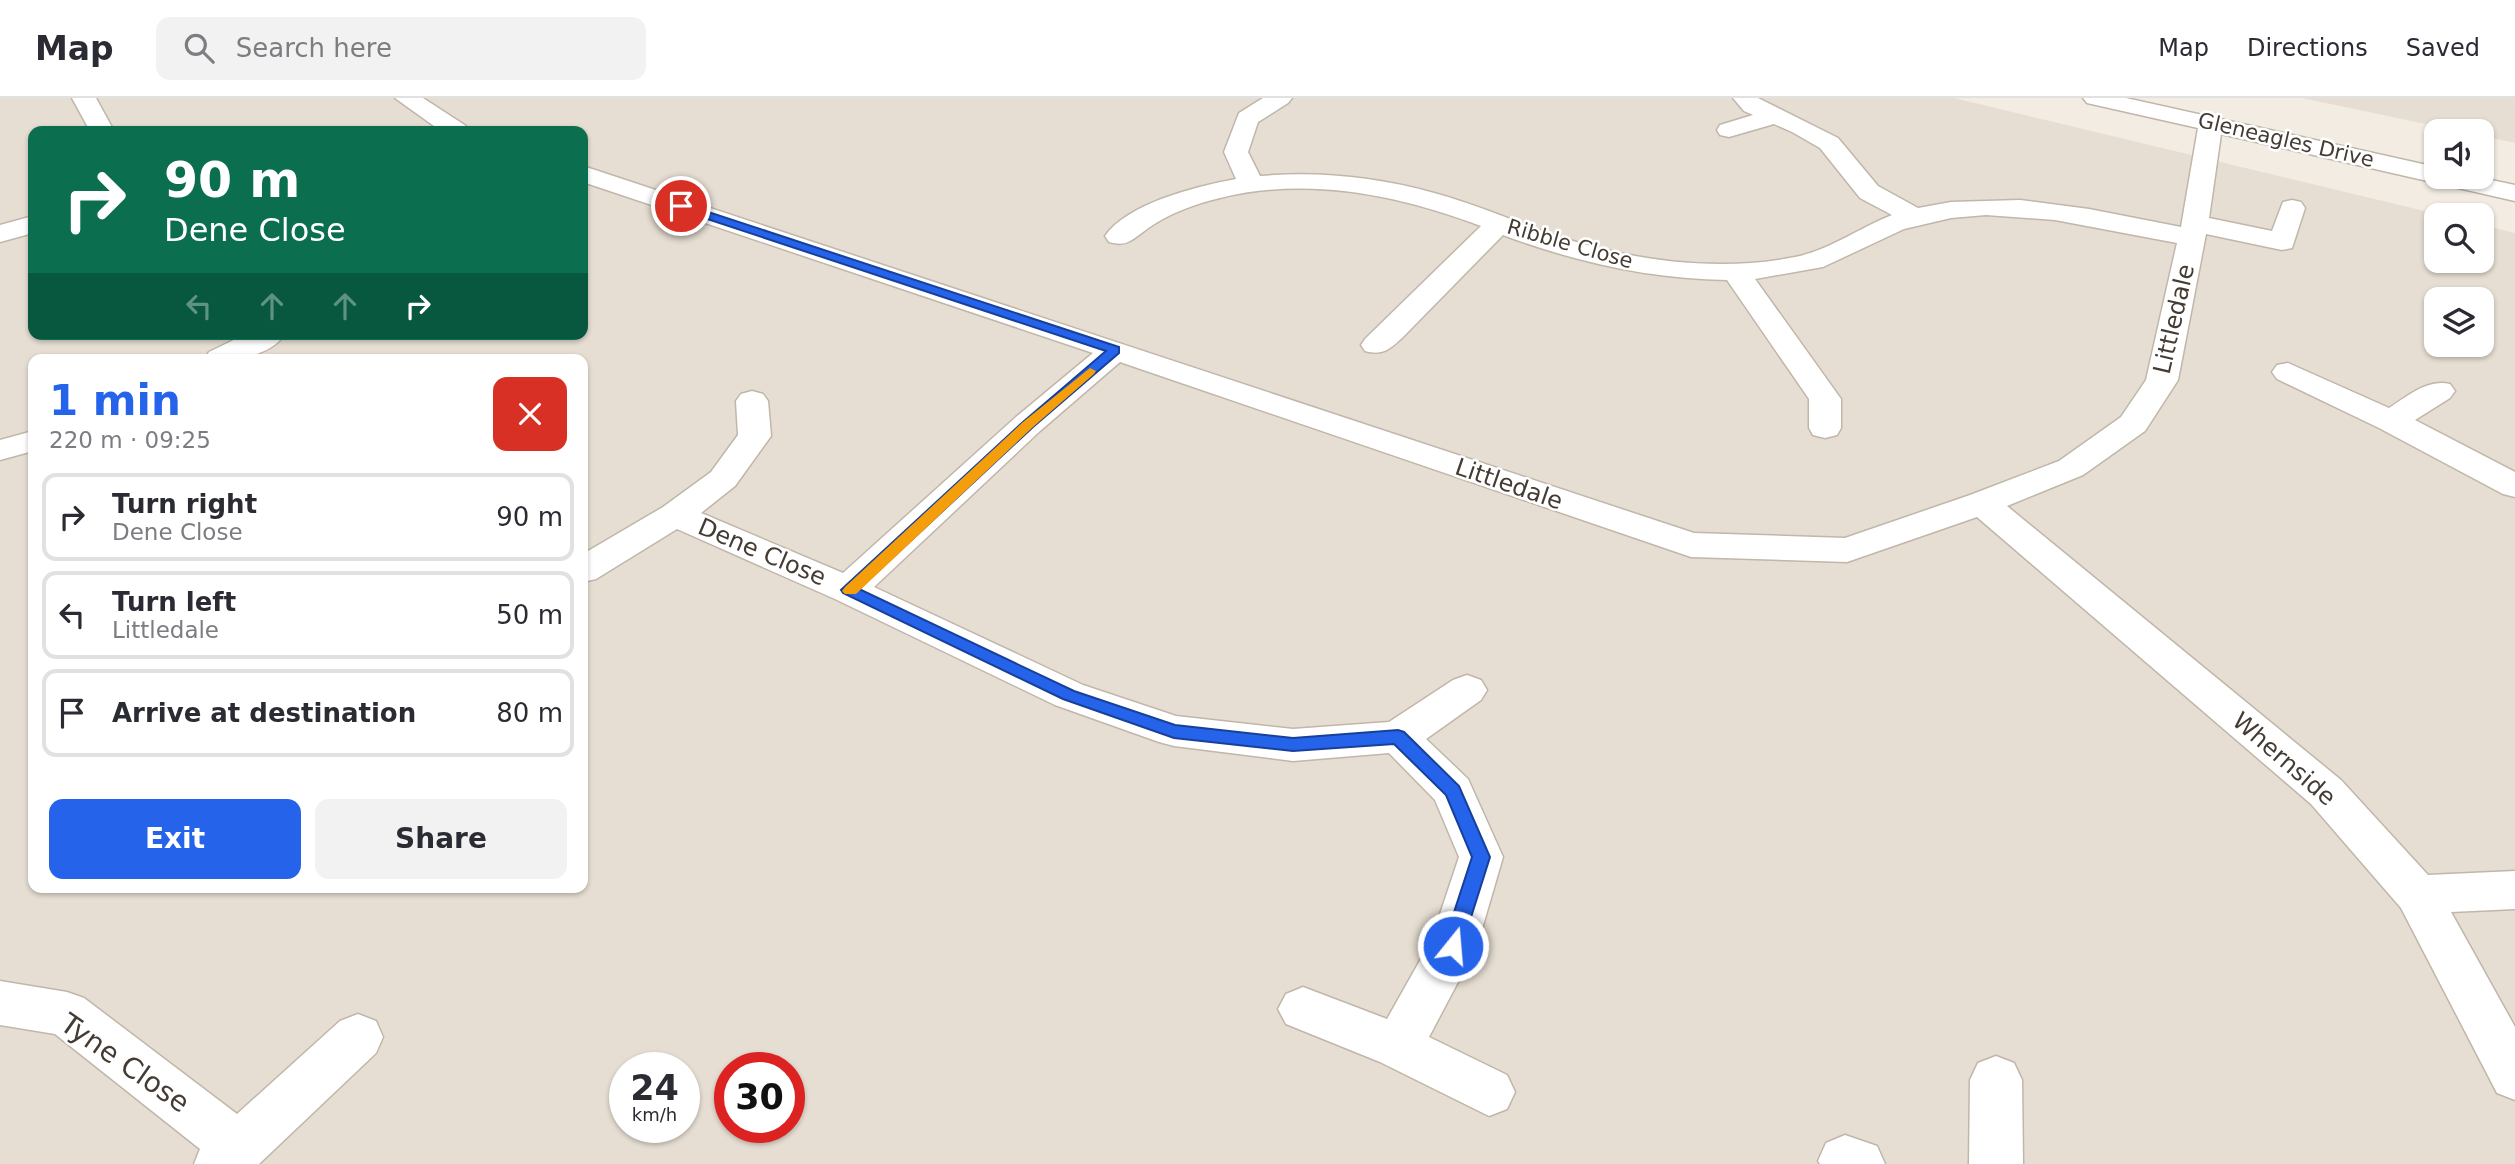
<!DOCTYPE html>
<html lang="en">
<head>
<meta charset="utf-8">
<style>
  :root { --surface:#fff; --page:#f2f2f3; --text:#2b2b33; --muted:#7c7c81; --line:#e1e1e2; --accent:#2563eb }
  body { margin:0; font-family:"DejaVu Sans",sans-serif; background:var(--page); color:var(--text); height:100vh; display:flex; flex-direction:column; font-size:26px; white-space:nowrap }
  * { box-sizing:border-box; margin:0 }
  p { font-size:23px; color:var(--muted) }
  .icon { flex:none; width:38px; height:38px; fill:none; stroke:currentColor; stroke-width:2; stroke-linecap:round; stroke-linejoin:round }
  .map { position:relative; flex:1; overflow:hidden }
  .drawer { position:absolute; left:28px; top:256px; width:560px; height:539px; display:flex; flex-direction:column; background:var(--surface); border-radius:14px; box-shadow:0 2px 5px #0004 }
  .drawer>* { flex:none }
  .guide { position:absolute; left:28px; top:28px; width:560px; height:214px; border-radius:14px; box-shadow:0 2px 5px #0004; background:#0b6e4f; color:#fff; overflow:hidden }
  .tools { position:absolute; left:2424px; top:21px; display:grid; gap:14px }
  .tools a { display:grid; place-items:center; width:70px; height:70px; border-radius:14px; background:var(--surface); box-shadow:0 2px 5px #0004; font-size:35px }
  .speed { position:absolute; left:609px; top:954px; display:flex; gap:14px; font-size:35px; font-weight:700; text-align:center }
  .speed>* { display:grid; place-content:center; width:91px; height:91px; border-radius:50%; background:var(--surface); box-shadow:0 2px 5px #0004; line-height:1 }
  .speed small { font-size:18px; font-weight:400 }
  .speed .limit { border:10px solid #d22; background:#fff; color:#111 }
  .pin { position:absolute; display:grid; place-items:center; width:60px; height:60px; color:#fff; margin:-30px; border:4px solid #fff; border-radius:50%; box-shadow:0 2px 7px #0007 }
  .me { position:absolute; width:77px; margin:-38px; rotate:17deg; stroke-linejoin:round; filter:drop-shadow(0 0 5px #0008) }
  .turn { display:flex; align-items:center; gap:24px; height:147px; padding:0 21px; font-size:32px }
  .turn .icon { width:91px; height:91px; stroke-width:2.5 }
  .turn b { display:block; font-size:49px; line-height:60px }
  .lanes { display:flex; align-items:center; height:66px; padding:0 21px; background:#0003; justify-content:center; gap:35px; direction:ltr }
  .lanes .off { opacity:.35 }
  .round { display:grid; place-items:center; flex:none; width:74px; height:74px; border-radius:14px; background:var(--page) }
  .headline { display:flex; align-items:center; justify-content:space-between; height:119px; padding:0 21px }
  h1 { font-size:42px; font-weight:800; line-height:52px; color:var(--accent) }
  .button { display:flex; gap:14px; margin-top:auto; padding:14px 21px }
  .button a { flex:1; height:80px; border-radius:14px; background:var(--accent); color:#fff; font-size:28px; font-weight:800; line-height:80px; text-align:center }
  .button a+a { background:var(--page); color:var(--text) }
  ul { padding:0; list-style:none }
  li { display:flex; align-items:center; gap:21px; height:88px; margin:0 14px 10px; padding:0 7px; border:4px solid var(--line); border-radius:14px }
  li div { flex:1 }
  li b { display:block; font-size:26px }
  li em { font-style:normal }
  header { display:flex; align-items:center; gap:42px; box-sizing:border-box; height:98px; padding:0 35px; background:var(--surface); border-bottom:2px solid var(--line) }
  header strong { font-size:33px }
  nav { display:flex; gap:38px; margin-inline-start:auto; font-size:24px }
  .search { width:490px; height:63px; background:var(--page); display:flex; align-items:center; gap:18px; box-sizing:border-box; padding:0 24px; border-radius:14px; color:var(--muted); font-size:26px }
  .map>svg:first-child { display:block }
  .residential { fill:#e6ded2; fill-rule:evenodd }
  .lines { fill:none; stroke-linecap:round; stroke-linejoin:round }
  .minor-casing { stroke:#c0b6a9; stroke-width:3 }
  .minor { fill:#fff; fill-rule:evenodd }
  .route { fill:#2563eb; stroke:#184099; stroke-width:2 }
  .slow { fill:#f59e0b }
  .labels { text-anchor:middle; dominant-baseline:central; stroke-width:5; stroke-linejoin:round; paint-order:stroke }
  .far-street-label { font-size:21px; fill:#443c34; stroke:#fff }
  .street-label { font-size:24px; fill:#443c34; stroke:#fff }
  .near-street-label { font-size:28px; fill:#443c34; stroke:#fff }
</style>
</head>
<body>
<header>
<strong>Map</strong>
<div class="search"><svg class="icon" aria-label="search" viewBox="0 0 24 24"><circle cx="10" cy="10" r="6"/><path d="M15 15l6 6"/></svg>Search here</div>
<nav><a>Map</a><a>Directions</a><a>Saved</a></nav>
</header>
<div class="map">
<svg width="2515" height="1066" viewBox="0 0 2515 1066">
  <rect width="100%" height="100%" fill="#f2ece3"/>
  <g class="residential">
    <path d="M0,0H1954L2441,117H2436V163H2482V127L2515,135V1066H0ZM33,33H583V236H33ZM2436,201H2482V247H2436ZM33,261H583V789H33ZM625,970H684V1029H625ZM730,970H789V1029H730Z"/>
    <path d="M2302,0H2515V45L2482,38V33H2459Z"/>
  </g>
  <g class="lines">
    <defs>
      <g id="minor">
        <path d="M72,0H96L114,33H90Z"/>
        <path d="M395,0H423L466,28L469,33H441Z"/>
        <path d="M1263,0H1292L1288,5L1258,24L1248,54L1260,78C1319,73 1377,79 1434,95C1475,106 1513,123 1554,137C1628,162 1716,175 1795,159C1830,152 1859,130 1892,117L1860,100L1820,50L1792,34L1774,26L1729,39L1720,37L1717,32L1720,27L1753,17L1744,13L1733,0H1758L1838,40L1878,88L1918,110L1951,104L2020,102L2089,111L2181,129L2198,30L2087,5L2083,0H2126L2436,69V79H2477L2515,87V103L2221,36L2209,120L2272,133L2283,104L2292,102L2301,104L2305,110L2292,150L2282,152L2206,136L2178,282L2145,333L2083,377L2007,408L2341,682L2428,777L2515,773V811L2451,814L2515,929V1002L2497,995L2401,810L2311,706L1977,419L1847,464L1691,459L1120,264L1040,333L874,489L1083,587L1176,618L1293,631L1389,624L1453,582L1467,577L1481,582L1487,592L1481,602L1426,641L1468,681L1503,759L1477,848L1429,939L1507,977L1515,994L1507,1011L1489,1018L1380,964L1286,926L1278,911L1286,896L1303,889L1387,921L1431,843L1459,759L1435,702L1389,655L1293,663L1174,648L1159,644L1055,607L835,501L677,431L596,481L583,484V456L663,409L711,374L738,337L736,303L741,296L752,293L763,296L768,303L771,338L735,388L701,415L843,475L1016,319L1093,255L583,84V68L1694,435L1845,440L1970,397L2059,363L2121,319L2146,282L2177,145L2055,122L1986,117L1951,120L1904,131L1823,169L1755,181L1841,301V330L1837,337L1825,340L1813,337L1809,330V301L1727,182C1650,181 1575,164 1503,137L1403,239C1390,251 1383,258 1365,253L1361,247L1365,241L1481,128C1398,97 1308,78 1220,100C1199,105 1175,113 1156,125C1147,130 1139,138 1130,143C1123,147 1117,146 1109,144L1105,138C1128,105 1198,88 1236,81L1224,54L1239,15Z"/>
        <path d="M33,118V135L0,144V127Z"/>
        <path d="M246,236H285C268,261 232,261 205,261L209,254Z"/>
        <path d="M2288,265L2389,310C2408,298 2427,281 2450,286L2455,293L2450,300L2415,322L2515,374V399L2503,396L2379,330L2277,281L2272,274L2277,267Z"/>
        <path d="M33,333V353L0,362V342Z"/>
        <path d="M0,883L67,894L84,900L237,1016L340,923L358,916L376,923L383,939L376,955L259,1066H194L200,1051L55,936L0,927Z"/>
        <path d="M1996,958L2014,965L2022,982L2023,1066H1969L1970,982L1978,965Z"/>
        <path d="M1845,1037L1877,1048L1885,1066H1820L1818,1063L1826,1045Z"/>
      </g>
    </defs>
    <use href="#minor" class="minor-casing"/>
    <use href="#minor" class="minor"/>
  </g>
  <path class="route" d="M677,106H684L1119,249V255L1033,329L859,491L1074,593L1175,627L1293,640L1398,632L1404,634L1459,688L1490,759L1460,854L1453,856L1446,854L1443,848L1472,759L1446,697L1394,646L1293,653L1174,640L1063,601L843,495L841,492L1023,324L1106,253L677,111Z"/>
  <path class="slow" d="M1090,270L1096,273L1094,276L1033,329L856,496H845L842,493L845,489L1023,324Z"/>
  <g class="labels">
    <g class="far-street-label">
      <text transform="translate(2286 42) rotate(13)">Gleneagles Drive</text>
      <text transform="translate(1570 146) rotate(16)">Ribble Close</text>
    </g>
    <g class="street-label">
      <text transform="translate(2174 221) rotate(-77)">Littledale</text>
      <text transform="translate(1509 386) rotate(19)">Littledale</text>
      <text transform="translate(762 454) rotate(23)">Dene Close</text>
      <text transform="translate(2284 661) rotate(41)">Whernside</text>
    </g>
    <g class="near-street-label">
      <text transform="translate(125 965) rotate(35)">Tyne Close</text>
    </g>
  </g>
</svg>
<div class="tools">
<a><svg class="icon" aria-label="sound" viewBox="0 0 24 24"><path d="M4 9h4l5-4v14l-5-4H4zM17 9q2 3 0 6"/></svg></a>
<a><svg class="icon" aria-label="search" viewBox="0 0 24 24"><circle cx="10" cy="10" r="6"/><path d="M15 15l6 6"/></svg></a>
<a><svg class="icon" aria-label="layers" viewBox="0 0 24 24"><path d="M12 4l9 5-9 5-9-5zM3 14l9 5 9-5"/></svg></a>
</div>
<div class="speed"><div>24<small>km/h</small></div><div class="limit">30</div></div>
<div class="pin" style="left:681px;top:108px;background:#d93025"><svg class="icon" aria-label="arrive" viewBox="0 0 24 24"><path d="M6 21V4h12l-3 4 3 4H6"/></svg></div>
<svg class="me" style="left:1453px;top:848px" viewBox="-20 -20 40 40"><circle r="17" fill="#2563eb" stroke="#fff" stroke-width="3"/><path d="M0-11L8 9 0 5-8 9z" fill="#fff"/></svg>
<div class="guide">
<div class="turn"><svg class="icon" aria-label="right" viewBox="0 0 24 24"><path d="M7 20v-9h11M14 6l5 5-5 5"/></svg><div><b>90 m</b>Dene Close</div></div>
<div class="lanes"><svg class="icon off" aria-label="left" viewBox="0 0 24 24"><path d="M17 20v-9H6M10 6l-5 5 5 5"/></svg><svg class="icon off" aria-label="ahead" viewBox="0 0 24 24"><path d="M12 20V5M6 11l6-6 6 6"/></svg><svg class="icon off" aria-label="ahead" viewBox="0 0 24 24"><path d="M12 20V5M6 11l6-6 6 6"/></svg><svg class="icon" aria-label="right" viewBox="0 0 24 24"><path d="M7 20v-9h11M14 6l5 5-5 5"/></svg></div>
</div>
<section class="drawer">
<div class="headline"><div><h1>1 min</h1><p>220 m · 09:25</p></div><a class="round" style="background:#d93025;color:#fff"><svg class="icon" aria-label="close" viewBox="0 0 24 24"><path d="M6 6l12 12M18 6L6 18"/></svg></a></div>
<ul>
<li><svg class="icon" aria-label="right" viewBox="0 0 24 24"><path d="M7 20v-9h11M14 6l5 5-5 5"/></svg><div><b>Turn right</b><p>Dene Close</p></div><em>90 m</em></li>
<li><svg class="icon" aria-label="left" viewBox="0 0 24 24"><path d="M17 20v-9H6M10 6l-5 5 5 5"/></svg><div><b>Turn left</b><p>Littledale</p></div><em>50 m</em></li>
<li><svg class="icon" aria-label="arrive" viewBox="0 0 24 24"><path d="M6 21V4h12l-3 4 3 4H6"/></svg><div><b>Arrive at destination</b></div><em>80 m</em></li>
</ul>
<div class="button"><a>Exit</a><a>Share</a></div>
</section>
</div>
</body>
</html>
